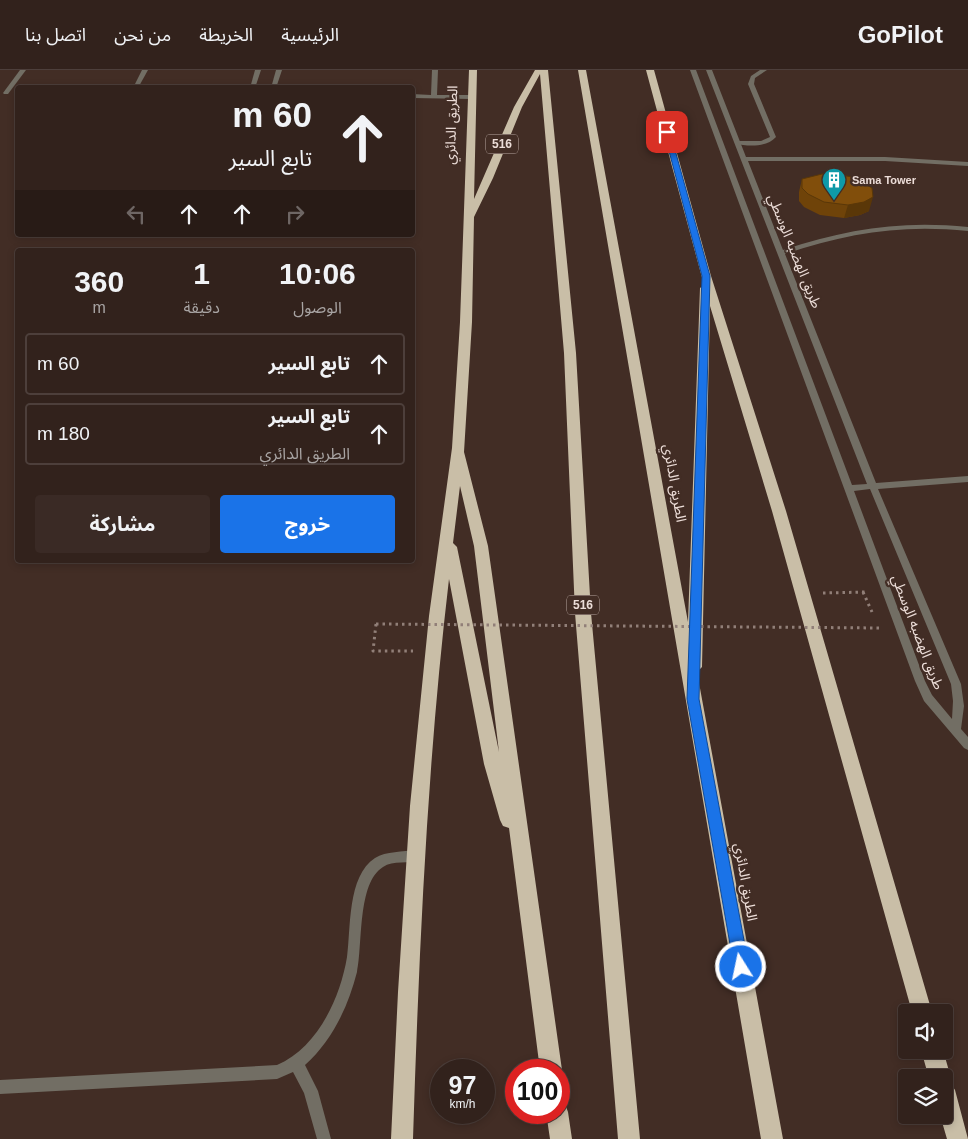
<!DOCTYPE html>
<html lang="ar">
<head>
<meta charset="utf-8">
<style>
  :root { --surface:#32221c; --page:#3a2a25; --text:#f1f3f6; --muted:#a8a4a3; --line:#4d3f3b; --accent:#1a73e8 }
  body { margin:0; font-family:Arial,"Noto Sans Arabic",sans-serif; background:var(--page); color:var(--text); direction:rtl; height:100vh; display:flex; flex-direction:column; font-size:19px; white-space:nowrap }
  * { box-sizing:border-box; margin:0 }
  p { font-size:16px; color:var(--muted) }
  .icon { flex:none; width:28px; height:28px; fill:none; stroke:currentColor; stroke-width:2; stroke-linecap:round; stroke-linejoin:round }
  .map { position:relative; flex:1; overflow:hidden; direction:ltr }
  .panel { position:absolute; left:15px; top:178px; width:400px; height:315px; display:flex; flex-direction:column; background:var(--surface); border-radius:5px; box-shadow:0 2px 8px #0003,0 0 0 1px var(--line); direction:rtl }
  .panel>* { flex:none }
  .hud { position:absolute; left:15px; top:15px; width:400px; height:152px; border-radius:5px; box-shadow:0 2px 8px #0003,0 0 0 1px var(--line); direction:rtl; background:#32221c; color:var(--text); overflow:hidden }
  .tools { position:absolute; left:898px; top:934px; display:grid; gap:10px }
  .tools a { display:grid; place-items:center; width:55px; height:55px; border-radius:5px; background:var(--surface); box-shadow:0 2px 8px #0003,0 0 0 1px var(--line); font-size:25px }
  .speed { position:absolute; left:430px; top:989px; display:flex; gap:10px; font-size:25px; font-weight:700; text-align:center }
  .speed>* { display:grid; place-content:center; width:65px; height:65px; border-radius:50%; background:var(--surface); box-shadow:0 2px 8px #0003,0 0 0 1px var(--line); line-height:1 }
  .speed small { font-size:12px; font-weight:400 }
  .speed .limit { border:8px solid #d22; background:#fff; color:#111 }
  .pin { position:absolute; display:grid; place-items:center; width:42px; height:42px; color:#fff; margin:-21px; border-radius:10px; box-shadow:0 2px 8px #0006 }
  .me { position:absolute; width:55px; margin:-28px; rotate:350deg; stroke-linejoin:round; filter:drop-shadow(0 0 4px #0008) }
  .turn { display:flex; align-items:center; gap:18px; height:105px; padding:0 20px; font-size:22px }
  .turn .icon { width:65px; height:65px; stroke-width:2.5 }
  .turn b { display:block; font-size:35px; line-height:42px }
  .lanes { display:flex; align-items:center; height:48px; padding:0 20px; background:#0003; justify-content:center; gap:25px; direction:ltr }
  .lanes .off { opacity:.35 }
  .eta { display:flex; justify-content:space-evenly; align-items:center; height:85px; text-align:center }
  .eta b { font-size:30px; font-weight:700; line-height:35px }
  .cta { display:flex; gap:10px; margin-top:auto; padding:10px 20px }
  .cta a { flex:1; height:58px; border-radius:5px; background:var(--accent); color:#fff; font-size:20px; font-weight:700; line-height:58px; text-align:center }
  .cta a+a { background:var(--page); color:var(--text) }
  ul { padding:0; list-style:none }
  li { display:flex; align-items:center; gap:15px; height:62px; margin:0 10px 8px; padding:0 10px; border:2px solid var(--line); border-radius:5px }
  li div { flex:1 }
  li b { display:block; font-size:19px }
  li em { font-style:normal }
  header { display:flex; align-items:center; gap:30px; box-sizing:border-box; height:70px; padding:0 25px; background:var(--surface); border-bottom:1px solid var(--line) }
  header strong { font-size:24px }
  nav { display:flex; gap:28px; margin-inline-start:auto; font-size:18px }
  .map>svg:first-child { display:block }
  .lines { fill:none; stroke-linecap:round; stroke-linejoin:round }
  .path { stroke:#917f78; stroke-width:3; stroke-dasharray:2.5 4; stroke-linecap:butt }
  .lane { fill:#726e64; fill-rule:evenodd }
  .street { fill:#726e64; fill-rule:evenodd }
  .highway { fill:#c9bea7; fill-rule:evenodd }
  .path-bridge { stroke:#917f78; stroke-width:3; stroke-dasharray:2.5 4; stroke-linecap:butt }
  .wall { fill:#6f4309 }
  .shaded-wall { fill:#5a3708 }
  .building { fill:#814e0b; stroke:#5a3708 }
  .route { fill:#1a73e8; stroke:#114b97 }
  .labels { text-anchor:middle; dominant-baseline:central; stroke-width:5; stroke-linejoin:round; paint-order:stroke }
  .far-poi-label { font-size:11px; font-weight:bold; fill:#ecddd8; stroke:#422d25; text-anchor:start }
  .shield { fill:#422d25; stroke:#b9a8a2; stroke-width:1 }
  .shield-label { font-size:12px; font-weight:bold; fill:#ecddd8 }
  .street-label { font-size:14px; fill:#ecddd8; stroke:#422d25 }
</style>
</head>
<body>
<header>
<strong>GoPilot</strong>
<nav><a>الرئيسية</a><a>الخريطة</a><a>من نحن</a><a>اتصل بنا</a></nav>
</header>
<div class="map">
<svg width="968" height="1069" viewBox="0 0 968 1069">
  <rect width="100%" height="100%" fill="#422d25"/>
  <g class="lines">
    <g class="path">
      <path d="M863,522L872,542"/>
      <path d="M823,523L867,522"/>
      <path d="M376,554L373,581H413"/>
    </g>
    <path class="lane" d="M760,0H767L755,8L754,14L776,67C766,78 748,76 735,74V72L737,71H761L770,67L748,14L751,6Z"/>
    <g class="street">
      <path d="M20,0H26L8,24H4L3,23Z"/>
      <path d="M142,0H148L138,18H133Z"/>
      <path d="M255,0H261L255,18H250Z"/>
      <path d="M276,0H282L276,18H271Z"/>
      <path d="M432,0H438L437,25H471L474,27L471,29L412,28V24L431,25Z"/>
      <path d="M690,0H696L852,415L867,414L706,0H712L746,87H885L968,92V96L885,91H748L783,180C846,159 902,150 968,157V161C902,154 847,163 785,184L876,413L968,406V412L878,419L961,614L964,636L961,659L968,667V680L964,678L924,631L915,611ZM870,419L951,614L953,631L952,649L932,625L925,611L854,421Z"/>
      <path d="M416,780L420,782L422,786L420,790C409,794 393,790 383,797C357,813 363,875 357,902C348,937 332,971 305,995L318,1021L331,1069H317L304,1023L293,1002L277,1009L0,1024V1010L277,995C317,978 340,929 347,887C351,859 347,806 375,788C386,781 403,782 416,780Z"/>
    </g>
    <g class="highway">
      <path d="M469,0H477L474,129L514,37L535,0H548L576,283L591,543L640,1069H618L575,543L564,283L540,4L522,37L493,108L474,147L472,252L464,382L488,476L562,1000L559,1007V1000H540L509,758L503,756L500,750L484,694L449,509C427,695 419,882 413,1069H391L398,922L410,736L429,546L452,378L460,252ZM460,416L474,476L499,682L457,477L453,473Z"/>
      <path d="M578,0H586L688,552L700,218L704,215L646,0H654L711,206L786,441L932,942H912L772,441L710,236L702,597L697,602L783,1069H761Z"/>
      <path d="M921,980H943L951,1008L949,1011L955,1020L968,1069H947L940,1045H944V1008H929Z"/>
      <path d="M559,1032L565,1034L568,1042L572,1069H550L546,1042H559Z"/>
    </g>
    <path class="path-bridge" d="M376,554L880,558"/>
  </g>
  <path class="wall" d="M802,109L869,141L860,145L844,148L820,145L804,137L799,131V122Z"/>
  <path class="shaded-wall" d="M873,127L869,141L860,145L844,148L848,135Z"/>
  <path class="building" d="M826,103L853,107L872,118L873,127L864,132L848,135L824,132L808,124L802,118V109Z"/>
  <path class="route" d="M667,60L670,62L710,206L699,629L749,897L747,902L741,904L736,902L734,897L687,629L702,206L664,62Z"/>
  <defs>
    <symbol id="building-pin" viewBox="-11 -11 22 30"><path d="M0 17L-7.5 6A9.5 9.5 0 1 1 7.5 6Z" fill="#0f9aa8" stroke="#422d25"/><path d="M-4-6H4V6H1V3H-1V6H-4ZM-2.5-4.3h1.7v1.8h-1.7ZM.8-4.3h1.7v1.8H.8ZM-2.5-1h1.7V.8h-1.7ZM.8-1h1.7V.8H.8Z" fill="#fff"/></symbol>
  </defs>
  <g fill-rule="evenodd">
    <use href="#building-pin" x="820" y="96" width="28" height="38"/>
  </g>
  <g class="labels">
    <g class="far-poi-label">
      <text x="852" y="110">Sama Tower</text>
    </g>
    <g class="shield">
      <rect x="486" y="64.5" width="32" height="19" rx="4"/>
      <rect x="567" y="525.5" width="32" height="19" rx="4"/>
    </g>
    <g class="shield-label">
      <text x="502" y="74">516</text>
      <text x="583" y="535">516</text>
    </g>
    <g class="street-label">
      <text transform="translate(451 55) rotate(-88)">الطريق الدائري</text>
      <text transform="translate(795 181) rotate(68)">طريق الهضبه الوسطي</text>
      <text transform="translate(675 413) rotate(80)">الطريق الدائري</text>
      <text transform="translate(918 562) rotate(69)">طريق الهضبه الوسطي</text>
      <text transform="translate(746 812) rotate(80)">الطريق الدائري</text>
    </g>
  </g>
</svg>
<div class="tools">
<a><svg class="icon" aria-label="sound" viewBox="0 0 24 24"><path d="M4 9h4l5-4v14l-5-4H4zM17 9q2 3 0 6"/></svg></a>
<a><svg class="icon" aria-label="layers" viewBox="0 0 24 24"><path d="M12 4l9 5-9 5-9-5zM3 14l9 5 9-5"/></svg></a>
</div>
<div class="speed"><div>97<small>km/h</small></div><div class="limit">100</div></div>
<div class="pin" style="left:667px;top:62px;background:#d93025"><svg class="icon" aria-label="arrive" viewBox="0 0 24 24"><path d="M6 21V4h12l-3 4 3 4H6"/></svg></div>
<svg class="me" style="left:741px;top:897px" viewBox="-20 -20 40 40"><circle r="17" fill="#1a73e8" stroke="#fff" stroke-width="3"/><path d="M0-11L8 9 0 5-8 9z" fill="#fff"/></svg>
<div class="hud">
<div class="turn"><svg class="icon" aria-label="ahead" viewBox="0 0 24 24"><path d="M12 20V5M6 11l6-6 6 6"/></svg><div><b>60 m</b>تابع السير</div></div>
<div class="lanes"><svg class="icon off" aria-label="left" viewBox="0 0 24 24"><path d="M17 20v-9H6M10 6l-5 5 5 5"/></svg><svg class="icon" aria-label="ahead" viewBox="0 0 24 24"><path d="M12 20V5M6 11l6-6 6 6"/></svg><svg class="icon" aria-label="ahead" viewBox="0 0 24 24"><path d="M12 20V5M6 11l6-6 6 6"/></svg><svg class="icon off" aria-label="right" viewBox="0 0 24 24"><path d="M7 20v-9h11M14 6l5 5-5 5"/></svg></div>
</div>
<section class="panel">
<div class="eta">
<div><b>10:06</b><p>الوصول</p></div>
<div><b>1</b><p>دقيقة</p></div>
<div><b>360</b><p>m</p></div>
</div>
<ul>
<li><svg class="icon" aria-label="ahead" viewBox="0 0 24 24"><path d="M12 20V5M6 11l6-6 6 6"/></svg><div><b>تابع السير</b></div><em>60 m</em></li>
<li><svg class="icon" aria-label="ahead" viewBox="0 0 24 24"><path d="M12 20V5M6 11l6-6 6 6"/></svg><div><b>تابع السير</b><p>الطريق الدائري</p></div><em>180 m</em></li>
</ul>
<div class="cta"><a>خروج</a><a>مشاركة</a></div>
</section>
</div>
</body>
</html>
